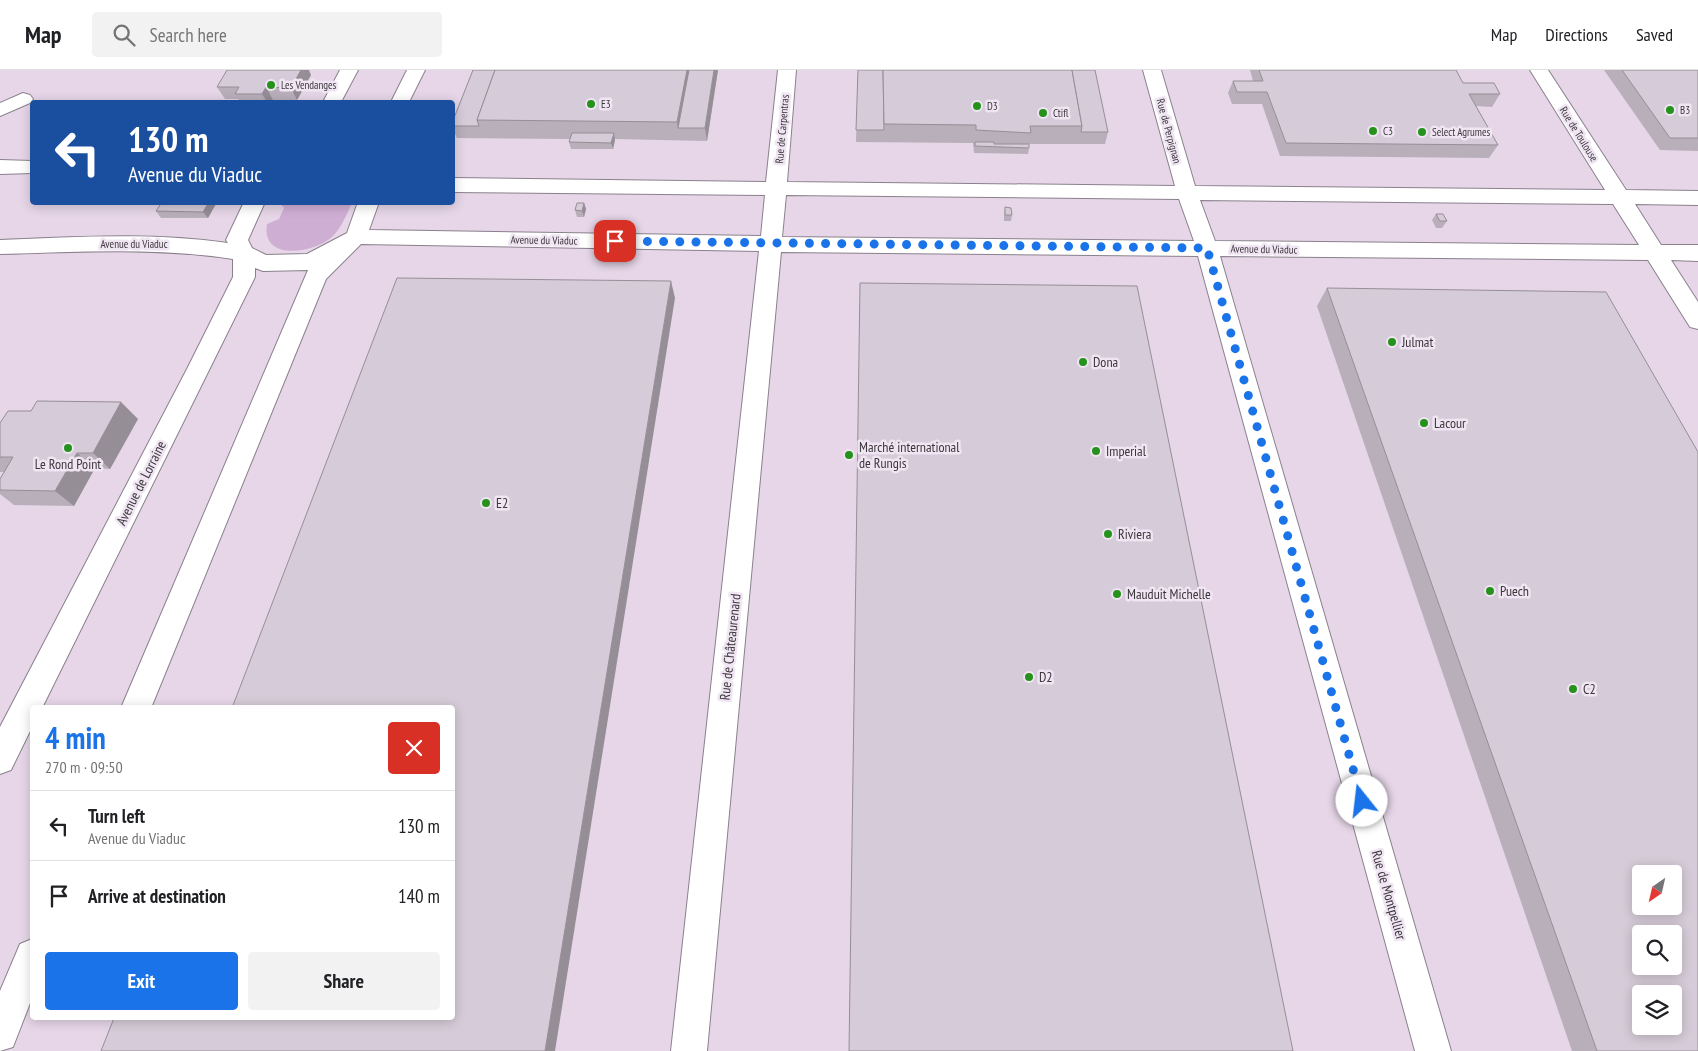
<!DOCTYPE html>
<html lang="en">
<head>
<meta charset="utf-8">
<style>
  :root { --surface:#fff; --page:#f2f2f2; --text:#202124; --muted:#757577; --line:#e0e0e0; --accent:#1a73e8 }
  body { margin:0; font-family:"PT Sans Narrow",sans-serif; background:var(--page); color:var(--text); height:100vh; display:flex; flex-direction:column; font-size:19px; white-space:nowrap }
  * { box-sizing:border-box; margin:0 }
  p { font-size:16px; color:var(--muted) }
  .icon { flex:none; width:28px; height:28px; fill:none; stroke:currentColor; stroke-width:2; stroke-linecap:round; stroke-linejoin:round }
  .map { position:relative; flex:1; overflow:hidden }
  .drawer { position:absolute; left:30px; top:635px; width:425px; height:315px; display:flex; flex-direction:column; background:var(--surface); border-radius:5px; box-shadow:0 2px 12px #0003 }
  .drawer>* { flex:none }
  .top-card { position:absolute; left:30px; top:30px; width:425px; height:105px; border-radius:5px; box-shadow:0 2px 12px #0003; background:#1a4fa0; color:#fff; overflow:hidden }
  .needle { width:32px; rotate:214deg }
  .controls { position:absolute; left:1632px; top:795px; display:grid; gap:10px }
  .controls a { display:grid; place-items:center; width:50px; height:50px; border-radius:5px; background:var(--surface); box-shadow:0 2px 12px #0003; font-size:25px }
  .pin { position:absolute; display:grid; place-items:center; width:42px; height:42px; color:#fff; margin:-21px; border-radius:10px; box-shadow:0 2px 8px #0006 }
  .me { position:absolute; width:55px; margin:-28px; rotate:344deg; stroke-linejoin:round; filter:drop-shadow(0 0 4px #0008) }
  .turn { display:flex; align-items:center; gap:18px; height:105px; padding:0 15px; font-size:22px }
  .turn .icon { width:65px; height:65px; stroke-width:2.5 }
  .turn b { display:block; font-size:35px; line-height:42px }
  .round { display:grid; place-items:center; flex:none; width:52px; height:52px; border-radius:5px; background:var(--page) }
  .overview { display:flex; align-items:center; justify-content:space-between; height:85px; padding:0 15px }
  h1 { font-size:30px; font-weight:700; line-height:38px; color:var(--accent) }
  .action { display:flex; gap:10px; margin-top:auto; padding:10px 15px }
  .action a { flex:1; height:58px; border-radius:5px; background:var(--accent); color:#fff; font-size:20px; font-weight:700; line-height:58px; text-align:center }
  .action a+a { background:var(--page); color:var(--text) }
  ul { padding:0; list-style:none }
  li { display:flex; align-items:center; gap:15px; height:70px; padding:0 15px; border-top:1px solid var(--line) }
  li div { flex:1 }
  li b { display:block; font-size:19px }
  li em { font-style:normal }
  header { display:flex; align-items:center; gap:30px; box-sizing:border-box; height:70px; padding:0 25px; background:var(--surface); border-bottom:1px solid var(--line) }
  header strong { font-size:24px }
  nav { display:flex; gap:28px; margin-inline-start:auto; font-size:18px }
  .search { width:350px; height:45px; background:var(--page); display:flex; align-items:center; gap:12px; box-sizing:border-box; padding:0 18px; border-radius:5px; color:var(--muted); font-size:19px }
  .map>svg:first-child { display:block }
  .built { fill:#e6d6e8; fill-rule:evenodd }
  .green { fill:#cfaed4 }
  .lines { fill:none; stroke-linecap:round; stroke-linejoin:round }
  .minor-casing { stroke:#8a818c; stroke-width:2 }
  .minor { fill:#fff; fill-rule:evenodd }
  .wall { fill:#b8afba }
  .shaded-wall { fill:#968e97 }
  .building { fill:#d6cbd8; stroke:#968e97; fill-rule:evenodd }
  .route { stroke:#1a73e8; stroke-width:9; stroke-dasharray:0 16.2 }
  .poi-dot { fill:#24921b; stroke:#f0e5f2; stroke-width:2 }
  .labels { text-anchor:middle; dominant-baseline:central; stroke-width:5; stroke-linejoin:round; paint-order:stroke }
  .far-poi-label { font-size:11px; fill:#3b373c; stroke:#f0e5f2; text-anchor:start }
  .far-street-label { font-size:11px; fill:#3b373c; stroke:#f0e5f2 }
  .poi-label { font-size:14px; fill:#3b373c; stroke:#f0e5f2; text-anchor:start }
  .street-label { font-size:14px; fill:#3b373c; stroke:#f0e5f2 }
</style>
</head>
<body>
<header>
<strong>Map</strong>
<div class="search"><svg class="icon" aria-label="search" viewBox="0 0 24 24"><circle cx="10" cy="10" r="6"/><path d="M15 15l6 6"/></svg>Search here</div>
<nav><a>Map</a><a>Directions</a><a>Saved</a></nav>
</header>
<div class="map">
<svg width="1698" height="981" viewBox="0 0 1698 981">
  <rect width="100%" height="100%" fill="#f0e5f2"/>
  <path class="built" d="M0,0H1698V981H0ZM32,32H452V132H32ZM32,638H452V948H32ZM1641,804H1674V836H1641ZM1641,864H1674V896H1641ZM1641,924H1674V956H1641Z"/>
  <path class="green" d="M280,133H352C346,145 342,157 332,167C314,183 261,192 267,154L279,149L284,138Z"/>
  <g class="lines">
    <defs>
      <g id="minor">
        <path d="M340,0H358L341,32H323Z"/>
        <path d="M407,0H425L409,32H391Z"/>
        <path d="M778,0H796L787,112L1175,116L1143,0H1161L1195,116L1605,120L1530,0H1548L1626,120L1698,121V135L1635,134L1661,175H1698V191L1671,190L1698,232V259L1690,257L1648,190L1220,186L1451,981H1415L1198,186L781,182L707,981H671L759,181L361,174L326,209L151,638H121L308,200L263,201L255,198V207L42,638H32V657L11,700L0,704V657L187,299L233,207V189C155,177 78,182 0,184V170C76,167 152,162 228,173L226,170L244,132H265L248,170L252,178L266,185L307,184L347,163L358,132H379L369,160L761,166L765,125L452,122V108L766,112ZM786,125L1179,129L1194,171L782,167ZM1200,130L1613,134L1639,175L1215,171Z"/>
        <path d="M23,23L30,25L33,29L30,33L0,46V33Z"/>
        <path d="M0,90L32,91V103L0,104Z"/>
        <path d="M32,869V928L13,977L0,981V921L20,874Z"/>
      </g>
    </defs>
    <use href="#minor" class="minor-casing"/>
    <use href="#minor" class="minor"/>
  </g>
  <g class="wall">
    <path d="M473,0H718L707,71L615,69L613,79H571L569,72L570,69L457,68L452,58V53Z"/>
    <path d="M858,0L1108,62L1105,74H1029V78L1028,84L974,83L973,73L856,72Z"/>
    <path d="M1250,0H1456L1463,13L1500,24L1492,37L1476,36L1498,75L1489,88L1280,86L1262,34H1232L1228,23L1233,11H1253Z"/>
    <path d="M1604,0H1698V81L1660,80Z"/>
    <path d="M311,5L297,30H273L271,32H240L238,29H225L217,17Z"/>
    <path d="M217,132L208,148H161L156,141Z"/>
    <path d="M584,133L586,139L584,147H577L575,140Z"/>
    <path d="M1005,137L1012,145L1011,151H1004V144Z"/>
    <path d="M1436,144L1447,151L1442,158H1436L1432,150Z"/>
    <path d="M1327,218L1698,981H1572L1317,236Z"/>
    <path d="M138,349L110,399L95,398L74,436L14,435L0,424V409L4,402H0V353Z"/>
  </g>
  <g class="shaded-wall">
    <path d="M298,0H309L311,5L297,30L291,18Z"/>
    <path d="M687,0H693L678,58L677,52Z"/>
    <path d="M714,0H718L707,71L705,58Z"/>
    <path d="M266,17L273,30L271,32H267L262,24Z"/>
    <path d="M614,63L615,70L613,79L611,73Z"/>
    <path d="M209,132H217L208,148L203,142Z"/>
    <path d="M584,133L586,139L584,147L582,141Z"/>
    <path d="M671,211L675,228L555,981H545Z"/>
    <path d="M121,332L138,349L110,399L93,383Z"/>
    <path d="M77,383L95,398L74,436L55,421Z"/>
  </g>
  <g class="building">
    <path d="M227,0H301L291,18L266,17L262,24H235L239,17H217Z"/>
    <path d="M473,0H495L477,50L479,56H452V53Z"/>
    <path d="M495,0H687L677,52L477,50Z"/>
    <path d="M689,0H714L705,58H678Z"/>
    <path d="M858,0H883L884,60H856Z"/>
    <path d="M883,0H1072L1082,56H1030L1031,63L976,60V55L884,54Z"/>
    <path d="M1072,0H1095L1108,62H1081L1082,56Z"/>
    <path d="M1259,0H1456L1463,13H1494L1500,24H1469L1498,75L1286,73L1267,22H1237L1233,11H1263Z"/>
    <path d="M1622,0H1698V68H1670Z"/>
    <path d="M572,63H614L611,73L569,72Z"/>
    <path d="M975,72H994V74H1029V78L975,76Z"/>
    <path d="M162,132H209L203,142L156,141Z"/>
    <path d="M577,133H584L582,141L575,140Z"/>
    <path d="M1005,137L1011,138L1012,145H1005Z"/>
    <path d="M1436,144H1443L1447,151H1440Z"/>
    <path d="M397,208L671,211L545,981H101L114,948H452V638H232Z"/>
    <path d="M860,213L1137,216L1293,981H849Z"/>
    <path d="M1327,218L1606,222L1698,382V981H1597ZM1641,804H1674V836H1641ZM1641,864H1674V896H1641ZM1641,924H1674V956H1641Z"/>
    <path d="M37,331L121,332L93,383H77L55,421L0,420V409L13,387H0V353L8,341H31Z"/>
  </g>
  <g class="lines">
    <path class="route" d="M615,171L1207,178L1362,731"/>
  </g>
  <g class="poi-dot">
    <circle cx="271" cy="15" r="5"/>
    <circle cx="591" cy="34" r="5"/>
    <circle cx="977" cy="36" r="5"/>
    <circle cx="1670" cy="40" r="5"/>
    <circle cx="1043" cy="43" r="5"/>
    <circle cx="1373" cy="61" r="5"/>
    <circle cx="1422" cy="62" r="5"/>
    <circle cx="1392" cy="272" r="5"/>
    <circle cx="1083" cy="292" r="5"/>
    <circle cx="1424" cy="353" r="5"/>
    <circle cx="68" cy="378" r="5"/>
    <circle cx="1096" cy="381" r="5"/>
    <circle cx="849" cy="385" r="5"/>
    <circle cx="486" cy="433" r="5"/>
    <circle cx="1108" cy="464" r="5"/>
    <circle cx="1490" cy="521" r="5"/>
    <circle cx="1117" cy="524" r="5"/>
    <circle cx="1029" cy="607" r="5"/>
    <circle cx="1573" cy="619" r="5"/>
  </g>
  <g class="labels">
    <g class="far-poi-label">
      <text x="281" y="15">Les Vendanges</text>
      <text x="601" y="34">E3</text>
      <text x="987" y="36">D3</text>
      <text x="1680" y="40">B3</text>
      <text x="1053" y="43">Ctifl</text>
      <text x="1383" y="61">C3</text>
      <text x="1432" y="62">Select Agrumes</text>
    </g>
    <g class="far-street-label">
      <text transform="translate(782 59) rotate(-85)">Rue de Carpentras</text>
      <text transform="translate(1169 61) rotate(75)">Rue de Perpignan</text>
      <text transform="translate(1579 64) rotate(58)">Rue de Toulouse</text>
      <text transform="translate(544 170) rotate(1)">Avenue du Viaduc</text>
      <text x="134" y="174">Avenue du Viaduc</text>
      <text transform="translate(1264 179) rotate(1)">Avenue du Viaduc</text>
    </g>
    <g class="poi-label">
      <text x="1402" y="272">Julmat</text>
      <text x="1093" y="292">Dona</text>
      <text x="1434" y="353">Lacour</text>
      <text x="859" y="377">Marché international<tspan x="859" dy="16">de Rungis</tspan></text>
      <text x="1106" y="381">Imperial</text>
      <text x="68" y="394" text-anchor="middle">Le Rond Point</text>
      <text x="496" y="433">E2</text>
      <text x="1118" y="464">Riviera</text>
      <text x="1500" y="521">Puech</text>
      <text x="1127" y="524">Mauduit Michelle</text>
      <text x="1039" y="607">D2</text>
      <text x="1583" y="619">C2</text>
    </g>
    <g class="street-label">
      <text transform="translate(141 413) rotate(-63)">Avenue de Lorraine</text>
      <text transform="translate(730 577) rotate(-84)">Rue de Châteaurenard</text>
      <text transform="translate(1389 825) rotate(74)">Rue de Montpellier</text>
    </g>
  </g>
</svg>
<div class="controls">
<a><svg class="needle" viewBox="-14 -14 28 28"><path d="M0-13l5 13h-10z" fill="#e53935"/><path d="M0 13l5-13h-10z" fill="#757577"/></svg></a>
<a><svg class="icon" aria-label="search" viewBox="0 0 24 24"><circle cx="10" cy="10" r="6"/><path d="M15 15l6 6"/></svg></a>
<a><svg class="icon" aria-label="layers" viewBox="0 0 24 24"><path d="M12 4l9 5-9 5-9-5zM3 14l9 5 9-5"/></svg></a>
</div>
<div class="pin" style="left:615px;top:171px;background:#d93025"><svg class="icon" aria-label="arrive" viewBox="0 0 24 24"><path d="M6 21V4h12l-3 4 3 4H6"/></svg></div>
<svg class="me" style="left:1362px;top:731px" viewBox="-20 -20 40 40"><circle r="19" fill="#fff"/><path d="M0-13L10 11 0 6-10 11z" fill="#1a73e8"/></svg>
<div class="top-card">
<div class="turn"><svg class="icon" aria-label="left" viewBox="0 0 24 24"><path d="M17 20v-9H6M10 6l-5 5 5 5"/></svg><div><b>130 m</b>Avenue du Viaduc</div></div>
</div>
<section class="drawer">
<div class="overview"><div><h1>4 min</h1><p>270 m · 09:50</p></div><a class="round" style="background:#d93025;color:#fff"><svg class="icon" aria-label="close" viewBox="0 0 24 24"><path d="M6 6l12 12M18 6L6 18"/></svg></a></div>
<ul>
<li><svg class="icon" aria-label="left" viewBox="0 0 24 24"><path d="M17 20v-9H6M10 6l-5 5 5 5"/></svg><div><b>Turn left</b><p>Avenue du Viaduc</p></div><em>130 m</em></li>
<li><svg class="icon" aria-label="arrive" viewBox="0 0 24 24"><path d="M6 21V4h12l-3 4 3 4H6"/></svg><div><b>Arrive at destination</b></div><em>140 m</em></li>
</ul>
<div class="action"><a>Exit</a><a>Share</a></div>
</section>
</div>
</body>
</html>
